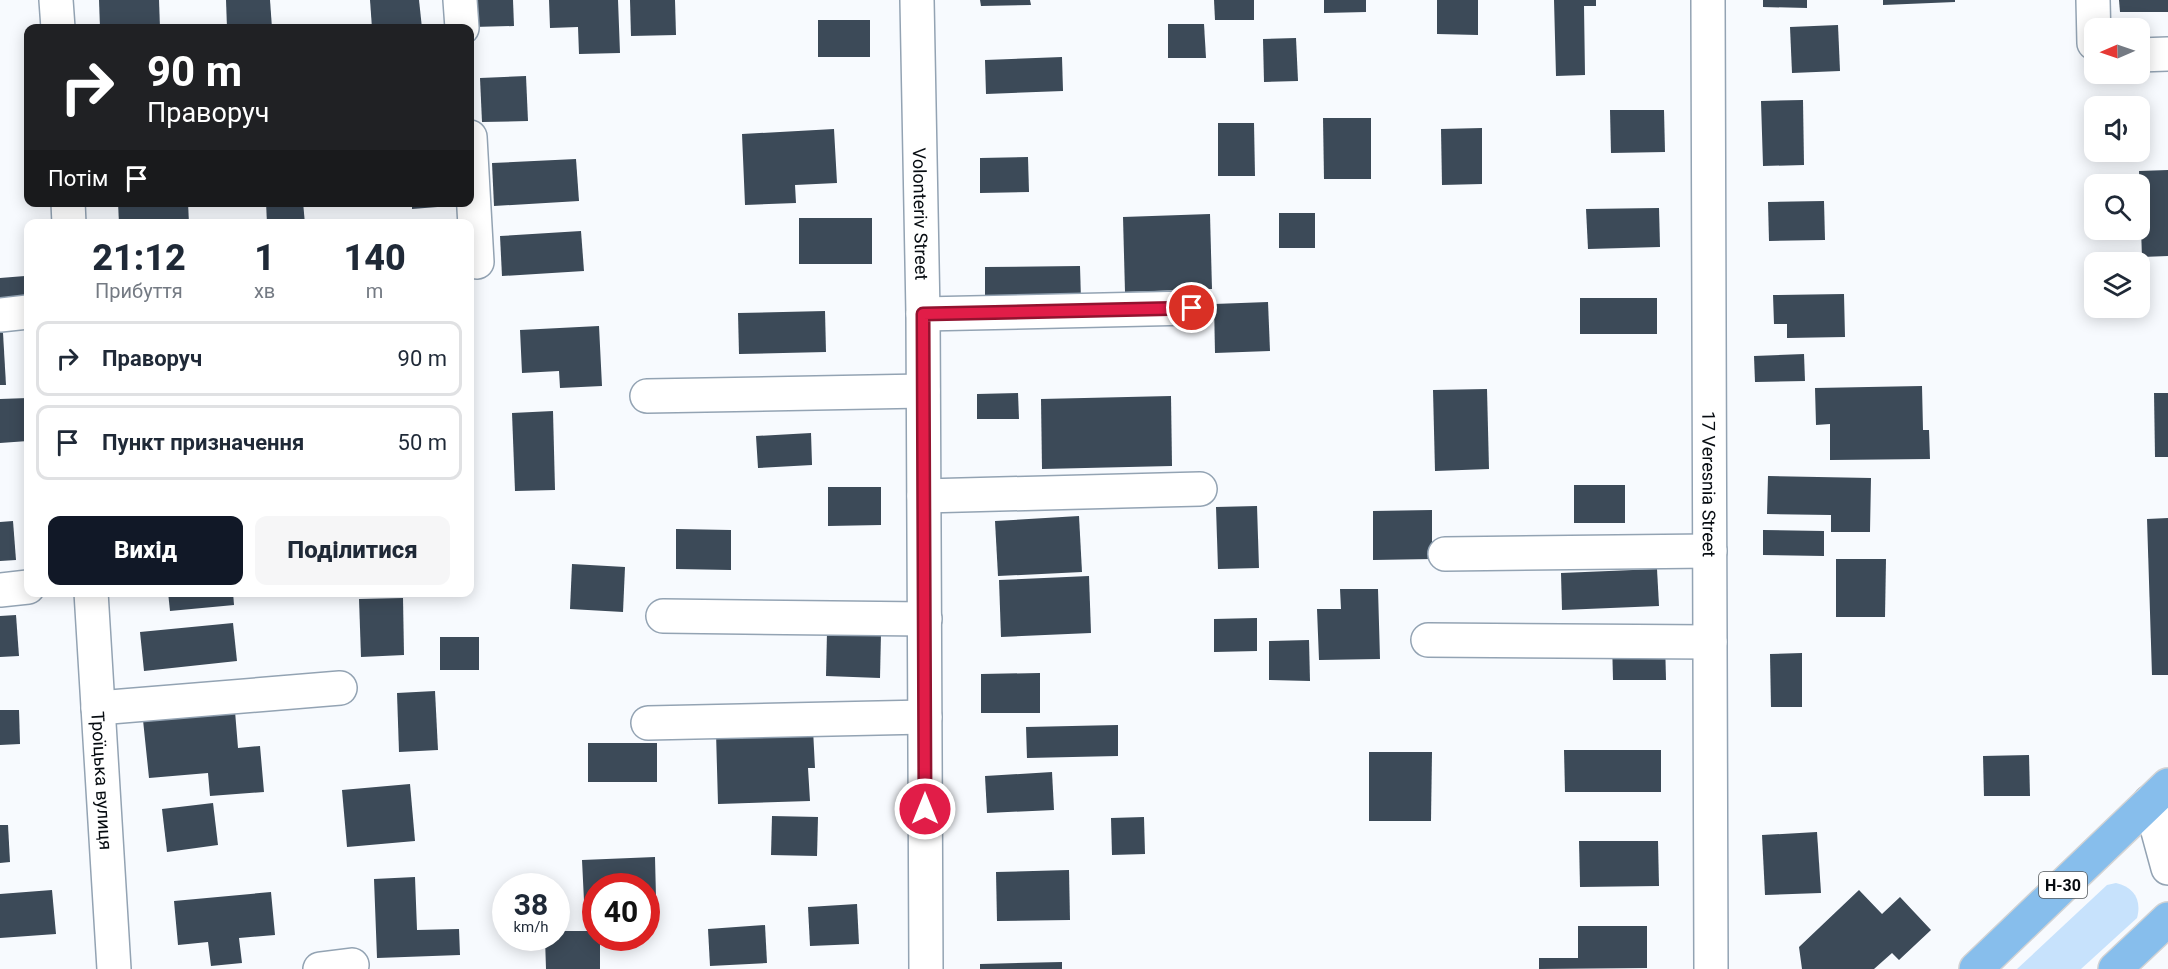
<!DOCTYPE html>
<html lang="uk">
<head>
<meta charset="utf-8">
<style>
  :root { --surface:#fff; --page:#f6f6f7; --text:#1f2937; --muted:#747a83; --line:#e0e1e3; --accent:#111827 }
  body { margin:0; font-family:Roboto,sans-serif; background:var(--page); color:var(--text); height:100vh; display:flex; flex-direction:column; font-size:22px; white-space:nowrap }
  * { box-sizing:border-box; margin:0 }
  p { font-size:20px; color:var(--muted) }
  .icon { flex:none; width:33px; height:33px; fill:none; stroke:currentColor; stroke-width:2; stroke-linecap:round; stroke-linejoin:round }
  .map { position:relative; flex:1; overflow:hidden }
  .drawer { position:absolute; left:24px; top:219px; width:450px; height:378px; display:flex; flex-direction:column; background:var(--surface); border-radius:12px; box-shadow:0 3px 15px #0003 }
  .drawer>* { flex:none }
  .top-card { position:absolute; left:24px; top:24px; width:450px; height:183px; border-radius:12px; box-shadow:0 3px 15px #0003; background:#202124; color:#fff; overflow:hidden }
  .needle { width:39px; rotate:268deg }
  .fabs { position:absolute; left:2084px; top:18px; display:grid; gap:12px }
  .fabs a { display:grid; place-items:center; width:66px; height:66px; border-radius:12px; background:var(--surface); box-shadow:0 3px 15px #0003; font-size:30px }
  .speed { position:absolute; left:492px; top:873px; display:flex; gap:12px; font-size:30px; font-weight:700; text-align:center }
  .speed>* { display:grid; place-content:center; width:78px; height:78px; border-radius:50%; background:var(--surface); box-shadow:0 3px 15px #0003; line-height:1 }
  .speed small { font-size:15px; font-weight:400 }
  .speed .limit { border:9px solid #d22; background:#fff; color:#111 }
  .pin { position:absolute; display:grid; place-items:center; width:51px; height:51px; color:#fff; margin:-26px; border:3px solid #fff; border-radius:50%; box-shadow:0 2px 6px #0007 }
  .me { position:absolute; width:66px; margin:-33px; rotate:0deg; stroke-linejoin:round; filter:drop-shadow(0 0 4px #0008) }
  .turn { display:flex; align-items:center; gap:21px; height:126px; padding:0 24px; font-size:27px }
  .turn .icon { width:78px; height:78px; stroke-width:2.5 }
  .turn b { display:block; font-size:42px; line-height:51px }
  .then { display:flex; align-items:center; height:57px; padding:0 24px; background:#0003; gap:12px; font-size:22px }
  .eta { display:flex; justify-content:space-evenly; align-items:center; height:102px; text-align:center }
  .eta b { font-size:36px; font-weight:800; line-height:42px }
  .button { display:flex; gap:12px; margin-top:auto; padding:12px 24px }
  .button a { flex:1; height:69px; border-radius:12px; background:var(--accent); color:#fff; font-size:24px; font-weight:800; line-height:69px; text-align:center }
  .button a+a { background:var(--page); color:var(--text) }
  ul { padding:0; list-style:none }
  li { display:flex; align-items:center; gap:18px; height:75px; margin:0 12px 9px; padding:0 12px; border:3px solid var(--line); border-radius:12px }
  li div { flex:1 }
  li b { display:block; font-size:22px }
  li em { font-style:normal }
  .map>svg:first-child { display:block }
  .green { fill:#c7e2fc }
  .building { fill:#3c4a58 }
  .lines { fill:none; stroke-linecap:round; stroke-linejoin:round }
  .minor-casing { stroke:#93a3b3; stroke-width:36 }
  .major-casing { stroke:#d2d3d4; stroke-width:36 }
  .minor { stroke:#fff; stroke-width:33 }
  .major { stroke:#87beec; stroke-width:33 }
  .route-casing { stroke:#92132f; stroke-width:15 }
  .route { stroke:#e11d48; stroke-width:10 }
  .labels { text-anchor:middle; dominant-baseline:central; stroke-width:6; stroke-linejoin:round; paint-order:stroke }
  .shield { fill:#fff; stroke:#515558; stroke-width:1.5 }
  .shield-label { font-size:16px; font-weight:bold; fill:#070c11 }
  .street-label { font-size:18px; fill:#070c11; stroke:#fff }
</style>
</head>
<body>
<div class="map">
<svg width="2168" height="969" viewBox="0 0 2168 969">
  <rect width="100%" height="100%" fill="#f7fafe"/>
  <path class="green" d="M2116,883C2134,887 2142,900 2137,918L2081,969H2017L2107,885Z"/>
  <g class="building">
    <path d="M99,0H159L160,28H100Z"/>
    <path d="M226,0H270L272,28H227Z"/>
    <path d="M370,0H419L422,28H372Z"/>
    <path d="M472,0H513L514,26L473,27Z"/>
    <path d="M549,0H618L620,53L579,54L578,27L550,28Z"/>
    <path d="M630,0H675L676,35L631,36Z"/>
    <path d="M980,0H1030L1031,5L981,6Z"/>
    <path d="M1214,0H1254V20H1215Z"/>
    <path d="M1324,0H1366V12L1324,13Z"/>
    <path d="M1437,0H1478V35L1437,34Z"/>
    <path d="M1554,0H1596V6H1584L1585,75L1556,76Z"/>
    <path d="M1763,0H1807V8L1763,7Z"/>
    <path d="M1883,0H1955V2L1883,5Z"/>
    <path d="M2119,0H2168V12H2120Z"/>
    <rect x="818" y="20" width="52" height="37"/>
    <path d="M1168,24H1204L1206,58H1168Z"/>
    <path d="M1838,25L1840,71L1792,73L1790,27Z"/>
    <path d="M1296,38L1298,81L1264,82L1263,39Z"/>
    <path d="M1062,57L1063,91L986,94L985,60Z"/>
    <path d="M526,76L528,121L482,122L480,78Z"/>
    <path d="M1803,100L1804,165L1763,166L1761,101Z"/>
    <path d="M1610,110H1664L1665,152L1611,153Z"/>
    <path d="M1323,118H1371V179H1324Z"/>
    <path d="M1218,123H1254L1255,176H1218Z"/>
    <path d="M1482,128V184L1442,185L1441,129Z"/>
    <path d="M834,129L837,183L795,185L796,203L745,205L742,134Z"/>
    <path d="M1028,157L1029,192L980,193V158Z"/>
    <path d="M576,159L579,201L494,206L492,163Z"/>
    <path d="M2168,170V256L2142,257L2139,171Z"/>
    <path d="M1824,201L1825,240L1769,241L1768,202Z"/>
    <path d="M118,202H188L189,224H119Z"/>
    <path d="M266,202H303L305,224H267Z"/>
    <path d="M412,202H462L463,205L412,209Z"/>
    <path d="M1659,208L1660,247L1588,249L1586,209Z"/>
    <rect x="1279" y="213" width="36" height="35"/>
    <path d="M1210,214L1212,289L1125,292L1123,217Z"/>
    <rect x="799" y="218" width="73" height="46"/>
    <path d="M581,231L584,271L502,276L500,236Z"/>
    <path d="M1080,266L1081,300L985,301V267Z"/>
    <path d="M25,276L27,302L0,305V278Z"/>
    <path d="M1844,294L1845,337L1787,338V324H1774L1773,295Z"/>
    <rect x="1580" y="298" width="77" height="36"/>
    <path d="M1268,302L1270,351L1215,353L1214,304Z"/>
    <path d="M825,311L826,352L739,354L738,313Z"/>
    <path d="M599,326L602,386L560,388L559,371L522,373L520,330Z"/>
    <path d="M0,333H3L6,385H0Z"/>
    <path d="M1804,354L1805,381L1755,382L1754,356Z"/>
    <path d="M1922,386L1923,430H1929L1930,459L1830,460V424L1816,425L1815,388Z"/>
    <path d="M1487,389L1489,469L1435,471L1433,390Z"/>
    <path d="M1018,393L1019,419H977V394Z"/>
    <path d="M2154,393H2168V457H2155Z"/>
    <path d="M1171,396L1172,466L1042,469L1041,399Z"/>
    <path d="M28,398V441L0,443V399Z"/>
    <path d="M553,411L555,490L515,491L512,413Z"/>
    <path d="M811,433L812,465L758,468L756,436Z"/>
    <path d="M1768,476L1871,478L1870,532H1831V515L1767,514Z"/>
    <rect x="1574" y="485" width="51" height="38"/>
    <path d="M828,487H881V525L828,526Z"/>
    <path d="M1257,506L1259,568L1218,569L1216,507Z"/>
    <path d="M1432,510V559L1373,560V511Z"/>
    <path d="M1079,516L1082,572L998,576L995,521Z"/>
    <path d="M2168,518V675H2152L2147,519Z"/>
    <path d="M13,521L16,560L0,561V522Z"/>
    <path d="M676,529L731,530V570L676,569Z"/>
    <path d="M1763,530L1824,531V556L1763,555Z"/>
    <path d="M1836,559H1886L1885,617H1836Z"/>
    <path d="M572,564L625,567L623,612L570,609Z"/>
    <path d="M1657,569L1659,606L1562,610L1561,573Z"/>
    <path d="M1089,576L1091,633L1001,637L999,580Z"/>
    <path d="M1340,589H1378L1380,659L1319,660L1317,609H1341Z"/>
    <path d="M168,592H233L234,605L170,611Z"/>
    <path d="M403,598L404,655L361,657L359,599Z"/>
    <path d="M16,615L19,656L0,657V616Z"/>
    <path d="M1257,618V651L1214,652V619Z"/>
    <path d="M233,623L237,661L144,671L140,632Z"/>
    <path d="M827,632L881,633L880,678L826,676Z"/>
    <rect x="440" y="637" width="39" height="33"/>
    <path d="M1309,640L1310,681L1269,680V641Z"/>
    <path d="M1612,641H1665L1666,680H1613Z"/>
    <path d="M1802,653V707H1771L1770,654Z"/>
    <path d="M1040,673V713H981V674Z"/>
    <path d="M435,691L438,750L399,752L397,693Z"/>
    <path d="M0,710H19L20,744L0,745Z"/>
    <path d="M235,711L238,748L260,746L264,792L210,796L208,773L149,778L143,720Z"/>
    <path d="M1118,725V756L1027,758L1026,727Z"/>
    <path d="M813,729L815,768H808L810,801L718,804L716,732Z"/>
    <rect x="588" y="743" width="69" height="39"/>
    <path d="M1564,750H1661V792H1565Z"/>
    <path d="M1369,752H1432L1431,821H1369Z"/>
    <path d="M2029,755L2030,796H1984L1983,756Z"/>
    <path d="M1052,772L1054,810L987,813L985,776Z"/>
    <path d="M410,784L415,841L347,847L342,790Z"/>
    <path d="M213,803L218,845L167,852L162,809Z"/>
    <path d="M772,816L818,817L817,856L771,855Z"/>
    <path d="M1144,817L1145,854L1112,855L1111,818Z"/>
    <path d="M0,825H8L10,862L0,863Z"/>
    <path d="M1817,832L1821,893L1765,895L1762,835Z"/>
    <path d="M1579,841H1658L1659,886L1580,887Z"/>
    <path d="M655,857L656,898H646V886H596V900L584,901L582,860Z"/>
    <path d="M1069,870L1070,920L997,921L996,872Z"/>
    <path d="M415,877L417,930L459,929L460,955L377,958L374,879Z"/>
    <path d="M52,890L56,934L0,938V894Z"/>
    <path d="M1859,890L1882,914L1900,897L1931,930L1899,960L1892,953L1874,969H1802L1799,947Z"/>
    <path d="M271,892L275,935L239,938L242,963L211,966L208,942L178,945L174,901Z"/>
    <path d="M857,904L859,944L810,946L808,907Z"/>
    <path d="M765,925L767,963L710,966L708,929Z"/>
    <path d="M1578,926H1647V968L1539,969V958H1578Z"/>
    <path d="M556,931H596V938H600V969H546L545,938H556Z"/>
    <path d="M1062,962V969H980V964Z"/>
  </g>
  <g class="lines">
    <defs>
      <g id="minor">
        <path d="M56,0L58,28"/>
        <path d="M460,0L462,28"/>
        <path id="s1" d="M917,0L923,314L926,969"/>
        <path id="s2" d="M1708,0L1711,969"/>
        <path d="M2093,0L2094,43"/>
        <path d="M2139,55L2168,54"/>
        <path d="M470,137L477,262"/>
        <path d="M68,202L69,224"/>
        <path d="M923,314L1192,308"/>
        <path d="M0,315L28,312"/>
        <path d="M647,396L923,391"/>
        <path d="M924,496L1200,489"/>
        <path d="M1445,554L1710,551"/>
        <path d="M0,590L28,587"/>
        <path id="s3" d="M91,592L114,969"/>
        <path d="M663,616L925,619"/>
        <path d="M1428,640L1710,642"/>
        <path d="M98,708L340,688"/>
        <path d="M648,723L925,717"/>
        <path d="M2150,802L2168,868"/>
        <path d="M320,969L352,965"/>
      </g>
      <g id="major">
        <path d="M1976,969L2168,785"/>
        <path d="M2115,969L2168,919"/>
      </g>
    </defs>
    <use href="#minor" class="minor-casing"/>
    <use href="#major" class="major-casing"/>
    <use href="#minor" class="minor"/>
    <use href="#major" class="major"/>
  </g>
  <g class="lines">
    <defs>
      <path id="route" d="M925,809L923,314L1192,308"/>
    </defs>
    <use href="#route" class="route-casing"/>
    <use href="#route" class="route"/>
  </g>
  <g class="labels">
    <rect class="shield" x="2039" y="872" width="48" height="26" rx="4.5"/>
    <g class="shield-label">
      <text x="2063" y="885">Н-30</text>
    </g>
    <g class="street-label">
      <text stroke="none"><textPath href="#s1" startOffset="214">Volonteriv Street</textPath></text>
      <text stroke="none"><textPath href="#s2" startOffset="484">17 Veresnia Street</textPath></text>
      <text stroke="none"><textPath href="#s3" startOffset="189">Троїцька вулиця</textPath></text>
    </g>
  </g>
</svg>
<div class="fabs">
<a><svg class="needle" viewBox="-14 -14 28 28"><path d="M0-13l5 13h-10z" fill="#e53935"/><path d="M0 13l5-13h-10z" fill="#747a83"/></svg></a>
<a><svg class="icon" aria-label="sound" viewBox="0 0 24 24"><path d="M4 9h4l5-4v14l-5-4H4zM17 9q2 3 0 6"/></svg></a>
<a><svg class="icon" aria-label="search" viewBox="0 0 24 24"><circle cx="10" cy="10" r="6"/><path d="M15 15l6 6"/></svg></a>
<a><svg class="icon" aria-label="layers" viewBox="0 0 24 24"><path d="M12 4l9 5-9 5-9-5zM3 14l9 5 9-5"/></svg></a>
</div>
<div class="speed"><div>38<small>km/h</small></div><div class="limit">40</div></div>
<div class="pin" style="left:1192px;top:308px;background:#d93025"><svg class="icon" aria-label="arrive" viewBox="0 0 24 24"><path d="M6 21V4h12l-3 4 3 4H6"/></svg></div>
<svg class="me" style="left:925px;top:809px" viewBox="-20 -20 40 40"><circle r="17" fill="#e11d48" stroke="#fff" stroke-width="3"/><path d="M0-11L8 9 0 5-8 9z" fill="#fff"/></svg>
<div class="top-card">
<div class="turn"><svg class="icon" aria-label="right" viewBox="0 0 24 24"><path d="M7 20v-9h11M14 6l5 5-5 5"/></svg><div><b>90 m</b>Праворуч</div></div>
<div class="then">Потім<svg class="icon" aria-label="arrive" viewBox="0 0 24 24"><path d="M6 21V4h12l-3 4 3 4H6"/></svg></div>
</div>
<section class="drawer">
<div class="eta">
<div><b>21:12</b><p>Прибуття</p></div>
<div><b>1</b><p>хв</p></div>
<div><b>140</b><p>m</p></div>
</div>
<ul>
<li><svg class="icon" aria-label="right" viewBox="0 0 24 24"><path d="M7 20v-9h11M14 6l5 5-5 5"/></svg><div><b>Праворуч</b></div><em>90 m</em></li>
<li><svg class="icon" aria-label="arrive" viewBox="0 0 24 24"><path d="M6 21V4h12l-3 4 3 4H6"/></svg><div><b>Пункт призначення</b></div><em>50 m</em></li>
</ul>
<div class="button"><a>Вихід</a><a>Поділитися</a></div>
</section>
</div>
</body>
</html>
